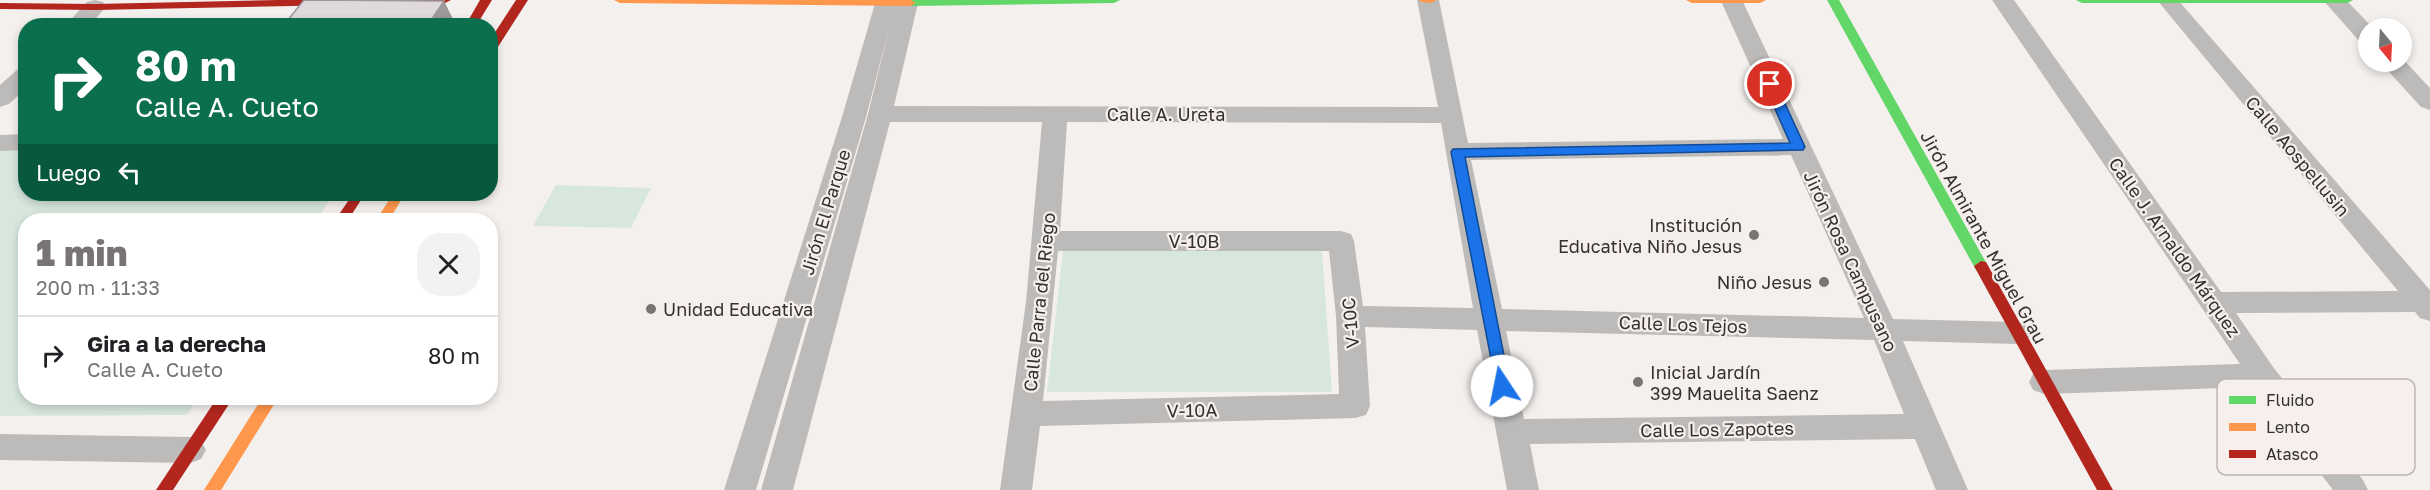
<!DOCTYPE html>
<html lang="es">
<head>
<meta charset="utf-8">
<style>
  :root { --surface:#fff; --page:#f2f2f2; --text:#202124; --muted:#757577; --line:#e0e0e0; --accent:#777473 }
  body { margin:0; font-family:"Golos Text",sans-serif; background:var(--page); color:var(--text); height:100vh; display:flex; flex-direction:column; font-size:22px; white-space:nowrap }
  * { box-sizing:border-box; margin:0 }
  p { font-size:20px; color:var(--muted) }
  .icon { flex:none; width:33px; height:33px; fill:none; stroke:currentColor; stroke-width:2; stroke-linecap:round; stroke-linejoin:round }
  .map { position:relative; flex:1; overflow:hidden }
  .panel { position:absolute; left:18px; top:213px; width:480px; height:192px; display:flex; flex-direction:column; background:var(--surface); border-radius:24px; box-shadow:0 3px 9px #0003 }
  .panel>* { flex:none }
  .guide { position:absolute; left:18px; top:18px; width:480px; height:183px; border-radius:24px; box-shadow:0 3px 9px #0003; background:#0b6e4f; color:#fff; overflow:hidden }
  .needle { width:39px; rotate:162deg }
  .tools { position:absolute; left:2358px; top:18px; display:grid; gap:12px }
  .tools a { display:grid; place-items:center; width:54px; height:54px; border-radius:50%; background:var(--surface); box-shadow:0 3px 9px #0003; font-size:30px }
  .pin { position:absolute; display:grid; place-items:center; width:51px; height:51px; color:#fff; margin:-26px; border:3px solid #fff; border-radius:50%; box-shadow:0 2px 6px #0007 }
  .me { position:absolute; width:66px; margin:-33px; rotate:349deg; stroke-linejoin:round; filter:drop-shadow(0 0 4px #0008) }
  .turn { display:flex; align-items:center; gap:21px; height:126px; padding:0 18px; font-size:27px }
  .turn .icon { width:78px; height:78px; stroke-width:2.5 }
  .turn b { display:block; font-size:42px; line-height:51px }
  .then { display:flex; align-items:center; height:57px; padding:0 18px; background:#0003; gap:12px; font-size:22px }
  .round { display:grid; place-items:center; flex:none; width:63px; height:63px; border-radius:24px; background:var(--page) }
  .headline { display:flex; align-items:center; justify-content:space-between; height:102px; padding:0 18px }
  h1 { font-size:36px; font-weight:800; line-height:45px; color:var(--accent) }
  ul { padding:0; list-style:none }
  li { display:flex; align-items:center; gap:18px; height:78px; padding:0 18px; border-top:2px solid var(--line) }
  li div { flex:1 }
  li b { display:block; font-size:22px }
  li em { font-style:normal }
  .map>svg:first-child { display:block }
  .green { fill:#d7e7de }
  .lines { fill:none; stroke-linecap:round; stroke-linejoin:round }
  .street { fill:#bdbbba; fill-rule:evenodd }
  .fast { fill:#63d668; fill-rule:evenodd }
  .slow { fill:#ff974d; fill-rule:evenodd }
  .jam { fill:#b3261e; fill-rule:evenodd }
  .shaded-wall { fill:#9c989b }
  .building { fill:#dfd9de; stroke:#9c989b; stroke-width:1.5 }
  .route { fill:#1a73e8; stroke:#114b97; stroke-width:1.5 }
  .poi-dot { fill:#777473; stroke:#f6efec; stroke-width:2 }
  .labels { text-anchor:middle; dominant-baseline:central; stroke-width:4.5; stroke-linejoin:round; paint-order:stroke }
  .street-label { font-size:18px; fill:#343231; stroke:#f6efec }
  .poi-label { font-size:18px; fill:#343231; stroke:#f6efec; text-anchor:end }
  .key { fill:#f6efec; stroke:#bcb6b4; stroke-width:1.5 }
  .key-label { font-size:16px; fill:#343231 }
</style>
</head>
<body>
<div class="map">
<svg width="2430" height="490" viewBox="0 0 2430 490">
  <rect width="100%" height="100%" fill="#f4f0ee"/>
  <g class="green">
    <path d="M0,149H25L26,194H334L316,220H26V398H198L187,415L0,416Z"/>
    <path d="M556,185L651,188L631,228L533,226Z"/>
    <path d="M1063,251H1322L1332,392H1047Z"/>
  </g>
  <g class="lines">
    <g class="street">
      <path d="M95,0L103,2L106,7L89,26H65L87,2Z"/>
      <path d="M876,0H894L896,3L898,0H916L918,3L894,106L1438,107L1417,0H1439L1468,143L1783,139L1721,1L1742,0L1893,319L2017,322L2027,325L2031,333L2027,341L2017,344L1903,341L1968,490H1936L1915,439L1530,444L1539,490H1507L1477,330L1365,327L1370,406L1366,415L1355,418L1040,426L1032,490H1000L1026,302L1042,122H890L793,490H761L868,114L890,25L866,117L756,490H724L842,117ZM1067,122L1441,123L1473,308L1363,306L1354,241L1351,234L1341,231H1060ZM1791,155L1864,318L1502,309L1471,160ZM1058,251H1329L1336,316L1339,394L1043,401ZM1506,331L1874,340L1904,414L1524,419Z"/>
      <path d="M1992,0H2014L2221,292L2398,291L2157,0H2178L2430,290V321L2420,318L2415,312L2236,313L2273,367L2363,480L2368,490H2333L2255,387L2044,394L2033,390L2029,382L2033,374L2044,370L2240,364Z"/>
      <path d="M2323,0H2346L2373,28H2368V44L2360,42Z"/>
      <path d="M2402,58L2430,88V110L2421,107L2380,62H2402Z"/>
      <path d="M26,67V88L9,104L0,107V85L18,69Z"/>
      <path d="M26,134V150L0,151V135Z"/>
      <path d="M0,434L190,437L201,441L206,450L201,459L190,463L0,460Z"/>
    </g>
    <g class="fast">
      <path d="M909,0H1120L1114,3L910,6L904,3Z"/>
      <path d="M1827,0H1839L1988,266L1986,270H1976Z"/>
      <path d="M2076,0H2353L2347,3H2082Z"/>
    </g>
    <g class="slow">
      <path d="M614,0H911L916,3L910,6L620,3Z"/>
      <path d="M1419,0H1437L1431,3L1421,2Z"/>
      <path d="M1686,0H1766L1760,3H1692Z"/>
      <path d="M393,194H405L389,220H376Z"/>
      <path d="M262,398H278L221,490H204Z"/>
    </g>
    <g class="jam">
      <path d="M278,0H451L445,3L95,10L0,9V3L95,4Z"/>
      <path d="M480,0H492L476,26H465Z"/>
      <path d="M516,0H528L494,53H490V40Z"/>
      <path d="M353,194H365L348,220H335Z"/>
      <path d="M1981,261L1986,262L2113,490H2097L1974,266Z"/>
      <path d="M217,398H233L173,490H156Z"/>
    </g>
  </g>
  <path class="shaded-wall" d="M444,1L454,21L451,26H427Z"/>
  <path class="building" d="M304,0L444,1L427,26H283Z"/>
  <path class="route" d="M1770,80L1776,84L1805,147L1803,150L1465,157L1510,386L1508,390H1497L1451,152L1453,149L1790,143L1764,84Z"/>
  <g class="poi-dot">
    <circle cx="1754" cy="235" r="6"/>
    <circle cx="1824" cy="282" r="6"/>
    <circle cx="651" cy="309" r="6"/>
    <circle cx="1638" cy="382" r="6"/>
  </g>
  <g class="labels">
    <g class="street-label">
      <text x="1166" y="114">Calle A. Ureta</text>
      <text transform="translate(2298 156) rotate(50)">Calle Aospellusin</text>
      <text transform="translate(825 212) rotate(-73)">Jirón El Parque</text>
      <text transform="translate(1984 237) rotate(61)">Jirón Almirante Miguel Grau</text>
      <text x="1194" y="241">V-10B</text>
      <text transform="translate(2175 247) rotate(55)">Calle J. Arnaldo Márquez</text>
      <text transform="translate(1851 261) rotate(65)">Jirón Rosa Campusano</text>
      <text transform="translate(1039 302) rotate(-84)">Calle Parra del Riego</text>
      <text transform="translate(1350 323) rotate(-95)">V-10C</text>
      <text transform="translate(1683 324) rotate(2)">Calle Los Tejos</text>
      <text transform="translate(1192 410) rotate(-1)">V-10A</text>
      <text transform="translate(1717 429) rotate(-1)">Calle Los Zapotes</text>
    </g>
    <g class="poi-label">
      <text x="1742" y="225">Institución<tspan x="1742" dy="21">Educativa Niño Jesus</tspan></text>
      <text x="1812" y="282">Niño Jesus</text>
      <text x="663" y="309" text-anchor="start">Unidad Educativa</text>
      <text x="1650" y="372" text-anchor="start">Inicial Jardín<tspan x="1650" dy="21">399 Mauelita Saenz</tspan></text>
    </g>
  </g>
  <rect x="2217" y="379" width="198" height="96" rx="9" class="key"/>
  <rect x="2229" y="396" width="27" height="8" fill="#63d668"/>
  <rect x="2229" y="423" width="27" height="8" fill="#ff974d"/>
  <rect x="2229" y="450" width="27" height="8" fill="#b3261e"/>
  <g class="key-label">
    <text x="2266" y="406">Fluido</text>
    <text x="2266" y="433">Lento</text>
    <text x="2266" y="460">Atasco</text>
  </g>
</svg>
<div class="tools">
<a><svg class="needle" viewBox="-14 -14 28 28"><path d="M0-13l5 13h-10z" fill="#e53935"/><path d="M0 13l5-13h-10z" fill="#757577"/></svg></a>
</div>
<div class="pin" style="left:1770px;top:84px;background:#d93025"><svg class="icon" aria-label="arrive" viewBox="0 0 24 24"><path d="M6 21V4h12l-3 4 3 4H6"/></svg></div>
<svg class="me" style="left:1502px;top:386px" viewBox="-20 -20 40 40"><circle r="19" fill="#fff"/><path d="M0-13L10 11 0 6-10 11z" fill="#1a73e8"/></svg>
<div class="guide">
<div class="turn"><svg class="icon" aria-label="right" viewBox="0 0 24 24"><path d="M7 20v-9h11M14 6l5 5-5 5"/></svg><div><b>80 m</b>Calle A. Cueto</div></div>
<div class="then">Luego<svg class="icon" aria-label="left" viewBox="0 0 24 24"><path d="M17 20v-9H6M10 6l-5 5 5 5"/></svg></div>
</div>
<section class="panel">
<div class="headline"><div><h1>1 min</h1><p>200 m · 11:33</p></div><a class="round"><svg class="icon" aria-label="close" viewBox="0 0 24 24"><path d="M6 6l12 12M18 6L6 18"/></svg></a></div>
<ul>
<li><svg class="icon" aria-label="right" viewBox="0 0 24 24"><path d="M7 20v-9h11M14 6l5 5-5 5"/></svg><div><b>Gira a la derecha</b><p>Calle A. Cueto</p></div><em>80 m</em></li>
</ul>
</section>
</div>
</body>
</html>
